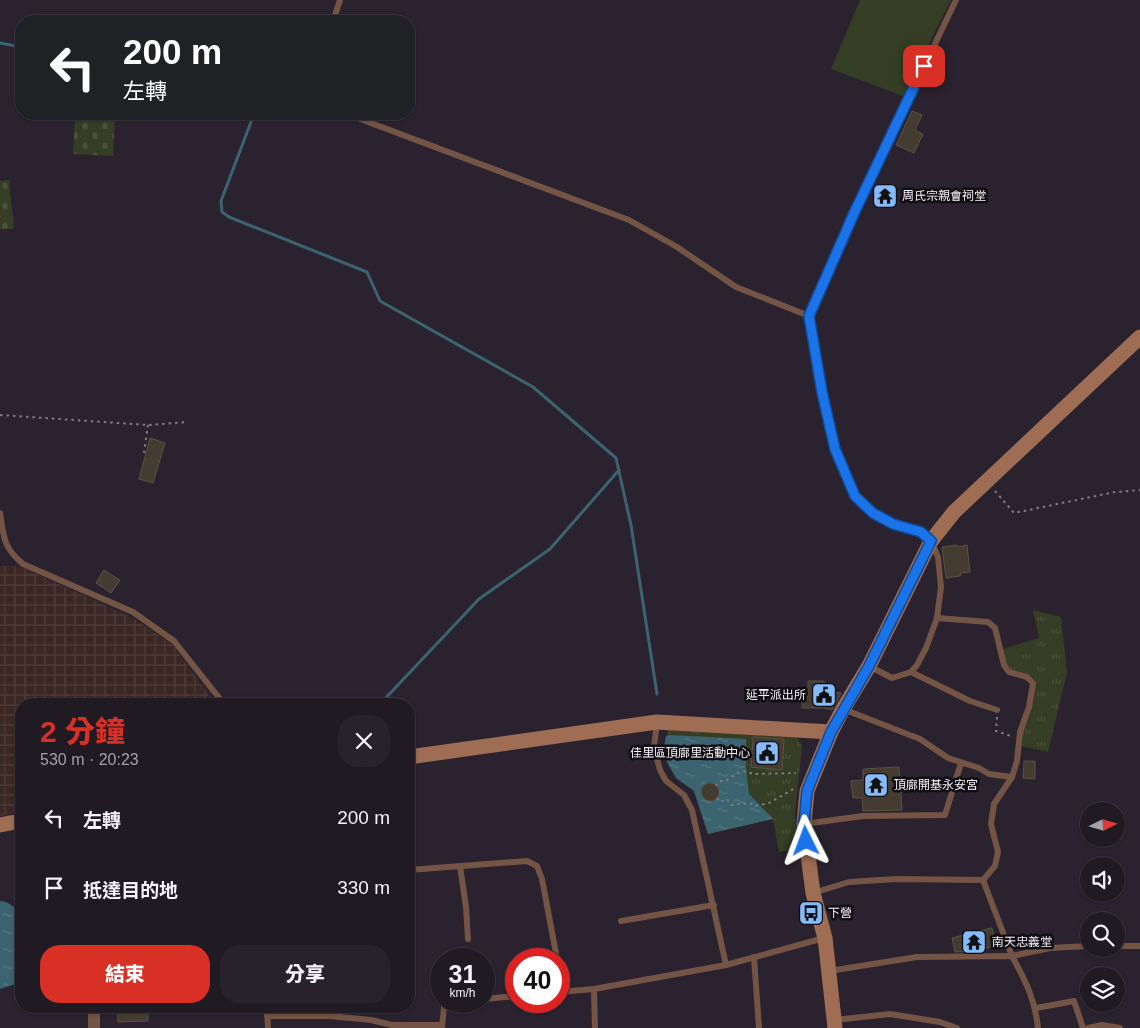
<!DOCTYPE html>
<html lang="zh-TW">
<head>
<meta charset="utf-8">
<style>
  :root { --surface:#201a23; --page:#28232b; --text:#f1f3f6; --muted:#a2a1a6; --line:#3d3841; --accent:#d93025 }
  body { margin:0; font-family:Arial,"Noto Sans TC",sans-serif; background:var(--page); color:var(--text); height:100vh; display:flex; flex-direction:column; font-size:19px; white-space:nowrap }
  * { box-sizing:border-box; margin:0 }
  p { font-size:16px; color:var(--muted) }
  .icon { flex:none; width:28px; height:28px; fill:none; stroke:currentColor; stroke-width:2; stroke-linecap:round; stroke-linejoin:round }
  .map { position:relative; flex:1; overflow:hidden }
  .panel { position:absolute; left:15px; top:698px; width:400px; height:315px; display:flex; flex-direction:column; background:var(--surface); border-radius:20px; box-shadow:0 1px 4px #0004,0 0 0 1px var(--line) }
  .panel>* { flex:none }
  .guide { position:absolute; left:15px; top:15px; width:400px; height:105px; border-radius:20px; box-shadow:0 1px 4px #0004,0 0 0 1px var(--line); background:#202124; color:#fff; overflow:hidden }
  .needle { width:32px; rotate:85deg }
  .fabs { position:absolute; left:1080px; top:802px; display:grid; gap:10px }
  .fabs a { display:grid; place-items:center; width:45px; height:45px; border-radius:50%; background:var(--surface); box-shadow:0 1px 4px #0004,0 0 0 1px var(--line); font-size:25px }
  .speed { position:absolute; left:430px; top:948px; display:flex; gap:10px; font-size:25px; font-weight:700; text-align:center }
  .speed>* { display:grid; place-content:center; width:65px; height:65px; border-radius:50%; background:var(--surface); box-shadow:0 1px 4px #0004,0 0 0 1px var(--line); line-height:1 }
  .speed small { font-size:12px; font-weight:400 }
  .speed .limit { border:8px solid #d22; background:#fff; color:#111 }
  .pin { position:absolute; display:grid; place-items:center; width:42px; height:42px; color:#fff; margin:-21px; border-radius:10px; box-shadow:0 2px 8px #0006 }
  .me { position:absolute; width:55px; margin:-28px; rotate:357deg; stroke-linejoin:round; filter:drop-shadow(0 0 4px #0008) }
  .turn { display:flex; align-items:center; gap:18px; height:105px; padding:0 25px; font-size:22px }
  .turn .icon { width:65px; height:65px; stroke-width:2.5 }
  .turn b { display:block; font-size:35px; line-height:42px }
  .round { display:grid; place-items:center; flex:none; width:52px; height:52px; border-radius:20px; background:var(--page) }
  .headline { display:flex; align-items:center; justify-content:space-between; height:85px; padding:0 25px }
  h1 { font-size:30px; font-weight:800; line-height:38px; color:var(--accent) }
  .action { display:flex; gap:10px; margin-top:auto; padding:10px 25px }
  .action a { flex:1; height:58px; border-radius:20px; background:var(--accent); color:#fff; font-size:20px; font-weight:800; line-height:58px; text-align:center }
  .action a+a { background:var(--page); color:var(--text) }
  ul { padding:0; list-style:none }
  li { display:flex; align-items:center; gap:15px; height:70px; padding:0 25px }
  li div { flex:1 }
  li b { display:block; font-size:19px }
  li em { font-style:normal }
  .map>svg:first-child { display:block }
  .industrial { fill:url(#industrial-grid) }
  .grass { fill:#353e25 }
  .cemetery { fill:url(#cemetery-stones) }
  .park { fill:url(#park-tufts) }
  .water { fill:url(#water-ripples) }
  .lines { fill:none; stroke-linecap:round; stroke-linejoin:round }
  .stream { stroke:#3b6370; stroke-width:3 }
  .building { fill:#443c30; stroke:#5a5246 }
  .path { stroke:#827c86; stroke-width:2; stroke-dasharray:2.5 4; stroke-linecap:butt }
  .lane { stroke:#745445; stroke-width:6 }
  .street { stroke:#745445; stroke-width:12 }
  .secondary { stroke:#9f6c54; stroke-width:15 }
  .route-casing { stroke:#114b97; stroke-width:12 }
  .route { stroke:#1a73e8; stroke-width:9 }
  .labels { text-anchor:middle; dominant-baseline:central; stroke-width:5; stroke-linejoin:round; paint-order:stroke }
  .poi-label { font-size:12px; fill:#f5f1f8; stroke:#110e13; text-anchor:start }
</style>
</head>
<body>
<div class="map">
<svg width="1140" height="1028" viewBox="0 0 1140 1028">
  <defs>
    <pattern id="industrial-grid" width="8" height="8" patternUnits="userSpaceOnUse" patternTransform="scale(1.25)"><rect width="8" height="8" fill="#3b2824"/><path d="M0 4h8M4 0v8" fill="none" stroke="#4e3d3a"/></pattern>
    <pattern id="cemetery-stones" width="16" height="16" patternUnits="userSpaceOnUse" patternTransform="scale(1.25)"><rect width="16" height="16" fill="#353e25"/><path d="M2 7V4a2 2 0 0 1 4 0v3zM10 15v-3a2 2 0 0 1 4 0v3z" fill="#49513b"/></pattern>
    <pattern id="park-tufts" width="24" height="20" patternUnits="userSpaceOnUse" patternTransform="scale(1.25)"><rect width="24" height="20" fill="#353e25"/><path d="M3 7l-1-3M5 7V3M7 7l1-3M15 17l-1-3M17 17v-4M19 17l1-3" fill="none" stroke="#49513b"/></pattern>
    <pattern id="water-ripples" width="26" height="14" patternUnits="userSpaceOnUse" patternTransform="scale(1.25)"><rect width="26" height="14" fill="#3b6370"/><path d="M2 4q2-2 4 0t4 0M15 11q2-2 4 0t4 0" fill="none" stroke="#587a85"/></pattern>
  </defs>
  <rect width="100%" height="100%" fill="#2a232f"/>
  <path class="industrial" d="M0,566H19L131,617L172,644L209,695L197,704H21V812L0,816Z"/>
  <path class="grass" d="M860,0H951L903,96L831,69Z"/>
  <g class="cemetery">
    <path d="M75,114H115L113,156L73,154Z"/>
    <path d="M9,180L14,229H0V181Z"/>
  </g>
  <g class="park">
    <path d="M1033,610L1061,617L1067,672L1048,752L1021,746L1022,733L1031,709L1035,680L1028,674L1011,669L1005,662L1003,649L1039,638Z"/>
    <path d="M668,730L795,734L802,746L795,814L799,848L779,852L773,819L708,834L694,791L676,778L667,762L664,747Z"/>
  </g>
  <g class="water">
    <path d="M670,735L746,739V768L749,794L773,819L708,834L694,791L676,778L667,762L664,747L666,736Z"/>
    <path d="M0,901L6,902L21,911V982L0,989Z"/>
  </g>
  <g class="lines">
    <g class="stream">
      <path d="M0,43L21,47"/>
      <path d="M254,114L221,201L222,212L229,217L367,272L380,301L533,387L616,458L631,525L657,694"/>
      <path d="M380,704L479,599L550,549L619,470"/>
    </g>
  </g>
  <g class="building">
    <path d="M912,111L922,115L915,130L923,134L914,153L896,145Z"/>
    <path d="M891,190L894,200L878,203L876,193Z"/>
    <path d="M150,438L165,443L153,483L139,479Z"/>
    <path d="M957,545L958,547L967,545L970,572L961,573L960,576L946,578L942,547Z"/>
    <path d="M104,570L120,580L111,593L96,583Z"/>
    <path d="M808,681H824V691L841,693L832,710L823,708H802V697H808Z"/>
    <path d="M753,737L784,739L782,770L751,767Z"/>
    <path d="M1024,761H1035V779L1023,778Z"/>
    <path d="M899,767L902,810L863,811L862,798H853L851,781L863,780V769Z"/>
    <circle cx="710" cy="792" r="9"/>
    <path d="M992,928L996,946L975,951L955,952L952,938Z"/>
    <path d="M117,1006H148V1021L118,1022Z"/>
  </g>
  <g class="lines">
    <g class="path">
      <path d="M0,415L148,425L187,422"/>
      <path d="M144,453L148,425"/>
      <path d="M995,491L1014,513L1115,492L1140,490"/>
      <path d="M997,717L996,731L1011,736"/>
      <path d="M716,786L720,781H726L737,773L746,771L753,774L796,773"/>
      <path d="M717,798L720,802L727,799L731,805L750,803L755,806L769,803L795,788"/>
    </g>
    <g class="lane">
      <path d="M333,21L340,0"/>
      <path d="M347,114L629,220L677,247L736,287L809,316"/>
      <path d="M0,513C4,538 3,547 23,564L133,612L174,641L224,704"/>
      <path d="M937,618L988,622L995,628L1004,665L1009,672L1027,677L1033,683L1029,707L1020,732L1017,761L1012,777L994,804L991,824L998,852L995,866L983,880"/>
      <path d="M869,666L892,678L911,672L917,665L926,648L937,618L941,587L938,557L931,541L921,532L893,524L873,513L855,496L835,449L822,392L809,316L855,211L956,0"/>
      <path d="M911,672L970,701L997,710"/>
      <path d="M843,709L920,739L948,758L979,768L989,774L1012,777"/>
      <path d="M657,723L654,747L660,770L666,781L684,795L692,810L726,965"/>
      <path d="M804,824L863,816L945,815L961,763"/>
      <path d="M460,866L466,907L468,939"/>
      <path d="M409,870L527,861L537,866L542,879L557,959"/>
      <path d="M813,893L849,882L896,879L983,880L1012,956L1050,948L1089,946"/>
      <path d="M621,921L714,905"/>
      <path d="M1116,946H1140"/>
      <path d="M754,957L759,1028"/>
      <path d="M559,965L564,991"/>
      <path d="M829,971L917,957L1012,956C1026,982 1035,999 1038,1028"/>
      <path d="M594,989L595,1028"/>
      <path d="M559,992L594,989L726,965L824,938"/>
      <path d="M484,999L516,996"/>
      <path d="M267,1006L268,1028"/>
      <path d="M1036,1008L1074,1001L1083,1028"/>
      <path d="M267,1016H330L371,1020L392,1025H442"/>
      <path d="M835,1020L890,1014L940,1022L957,1028"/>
      <path d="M442,1028L444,1007L452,1002L460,1001"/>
      <path d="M1088,1028L1102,1025L1120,1028"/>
    </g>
    <path class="street" d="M94,1006V1028"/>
    <g class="secondary">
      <path d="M409,757L657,722L831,732"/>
      <path d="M0,825L21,821"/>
      <path d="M835,1028L825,938L813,893L804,824L807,791L831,732L843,709L869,666L931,541L954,512L1140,337"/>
    </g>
  </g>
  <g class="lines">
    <defs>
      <path id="route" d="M806,841L804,824L807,791L831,732L869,666L931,541L921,532L893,524L873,513L855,496L835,449L822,392L809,316L855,211L924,66"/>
    </defs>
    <use href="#route" class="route-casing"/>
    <use href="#route" class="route"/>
  </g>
  <defs>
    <symbol id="temple-square" viewBox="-11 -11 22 22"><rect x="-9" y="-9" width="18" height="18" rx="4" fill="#85bbfb" stroke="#110e13"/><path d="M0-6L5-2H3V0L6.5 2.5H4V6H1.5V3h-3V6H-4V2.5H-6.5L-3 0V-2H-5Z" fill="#111"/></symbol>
    <symbol id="civic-square" viewBox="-11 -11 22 22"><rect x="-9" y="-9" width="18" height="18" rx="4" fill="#85bbfb" stroke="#110e13"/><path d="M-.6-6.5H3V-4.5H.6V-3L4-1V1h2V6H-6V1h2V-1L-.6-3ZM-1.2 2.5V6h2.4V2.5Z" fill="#111"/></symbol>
    <symbol id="bus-square" viewBox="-11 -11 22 22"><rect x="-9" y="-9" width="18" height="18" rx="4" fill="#85bbfb" stroke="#110e13"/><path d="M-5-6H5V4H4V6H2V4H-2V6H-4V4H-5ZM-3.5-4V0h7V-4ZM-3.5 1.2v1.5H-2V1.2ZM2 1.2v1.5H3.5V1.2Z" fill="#111"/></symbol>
  </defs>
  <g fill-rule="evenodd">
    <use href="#temple-square" x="871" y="182" width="28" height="28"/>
    <use href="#civic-square" x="810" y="681" width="28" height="28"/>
    <use href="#civic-square" x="753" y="739" width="28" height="28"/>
    <use href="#temple-square" x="862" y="771" width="28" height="28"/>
    <use href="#bus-square" x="797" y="899" width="28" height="28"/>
    <use href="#temple-square" x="960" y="928" width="28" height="28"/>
  </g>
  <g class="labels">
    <g class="poi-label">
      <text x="902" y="196">周氏宗親會祠堂</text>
      <text x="806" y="695" text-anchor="end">延平派出所</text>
      <text x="750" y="753" text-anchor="end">佳里區頂廍里活動中心</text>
      <text x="894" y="785">頂廍開基永安宮</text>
      <text x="828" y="913">下營</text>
      <text x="992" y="942">南天忠義堂</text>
    </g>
  </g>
</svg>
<div class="fabs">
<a><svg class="needle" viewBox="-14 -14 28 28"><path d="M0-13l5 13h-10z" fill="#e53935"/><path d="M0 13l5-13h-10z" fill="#a2a1a6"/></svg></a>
<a><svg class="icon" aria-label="sound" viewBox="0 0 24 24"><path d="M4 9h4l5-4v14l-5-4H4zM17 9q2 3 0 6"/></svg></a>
<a><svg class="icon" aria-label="search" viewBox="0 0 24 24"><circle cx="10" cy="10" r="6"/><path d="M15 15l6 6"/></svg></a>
<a><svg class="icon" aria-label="layers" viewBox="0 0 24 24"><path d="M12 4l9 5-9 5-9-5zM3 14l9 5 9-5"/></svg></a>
</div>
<div class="speed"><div>31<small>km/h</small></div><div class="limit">40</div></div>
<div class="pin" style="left:924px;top:66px;background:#d93025"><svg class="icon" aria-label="arrive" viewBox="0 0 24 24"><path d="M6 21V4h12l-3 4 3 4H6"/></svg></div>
<svg class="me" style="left:806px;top:841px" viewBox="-20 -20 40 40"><path d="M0-17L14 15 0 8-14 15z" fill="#1a73e8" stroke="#fff" stroke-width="4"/></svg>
<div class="guide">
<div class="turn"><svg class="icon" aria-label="left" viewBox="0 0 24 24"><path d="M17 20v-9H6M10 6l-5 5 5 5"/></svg><div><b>200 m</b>左轉</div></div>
</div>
<section class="panel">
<div class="headline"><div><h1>2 分鐘</h1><p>530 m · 20:23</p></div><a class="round"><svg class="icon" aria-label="close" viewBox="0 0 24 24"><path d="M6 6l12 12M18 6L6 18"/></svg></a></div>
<ul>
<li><svg class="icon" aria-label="left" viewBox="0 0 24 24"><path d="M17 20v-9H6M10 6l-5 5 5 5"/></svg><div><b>左轉</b></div><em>200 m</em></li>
<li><svg class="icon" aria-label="arrive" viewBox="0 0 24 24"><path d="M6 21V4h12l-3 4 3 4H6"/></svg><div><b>抵達目的地</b></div><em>330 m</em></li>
</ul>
<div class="action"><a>結束</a><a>分享</a></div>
</section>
</div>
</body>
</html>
